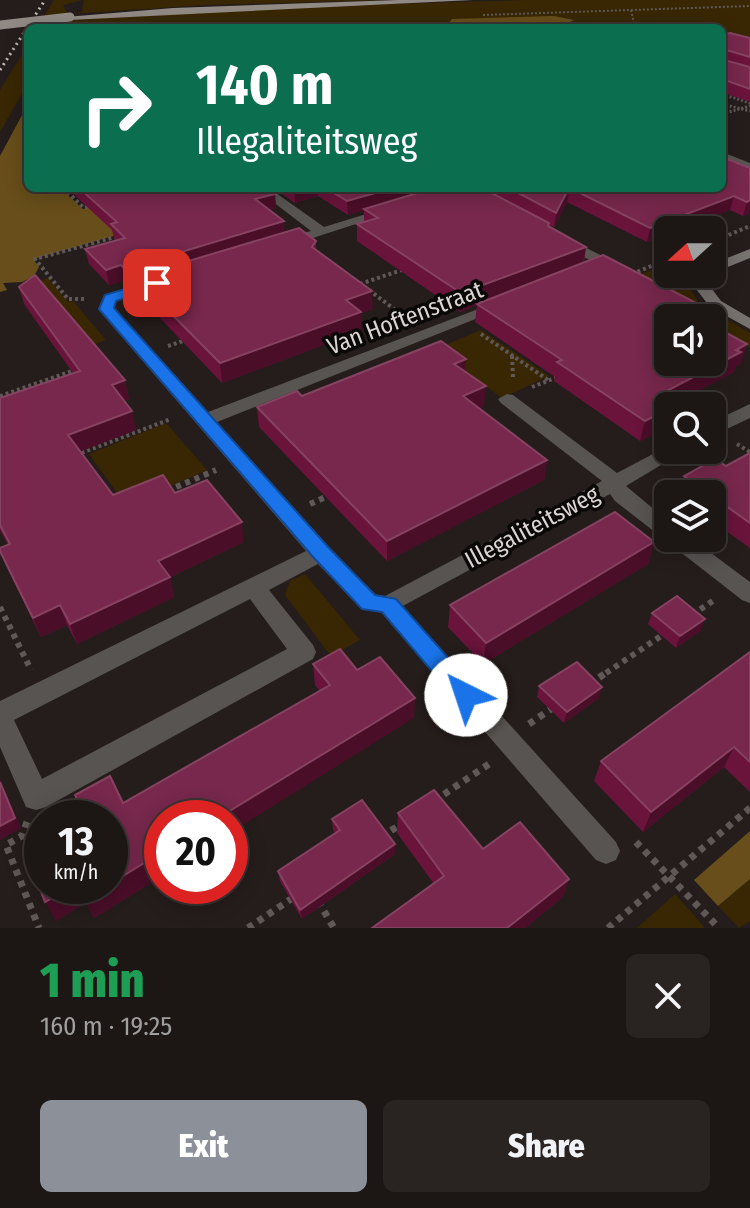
<!DOCTYPE html>
<html lang="en">
<head>
<meta charset="utf-8">
<style>
  :root { --surface:#1c1615; --page:#292322; --text:#f1f3f6; --muted:#a09fa0; --line:#3a3534; --accent:#8c9099 }
  body { margin:0; font-family:"Fira Sans Condensed",sans-serif; background:var(--page); color:var(--text); height:100vh; display:flex; flex-direction:column; font-size:30px; white-space:nowrap }
  * { box-sizing:border-box; margin:0 }
  p { font-size:26px; color:var(--muted) }
  .icon { flex:none; width:44px; height:44px; fill:none; stroke:currentColor; stroke-width:2; stroke-linecap:round; stroke-linejoin:round }
  .map { position:relative; height:928px; overflow:hidden }
  .details { display:flex; flex-direction:column; background:var(--surface); flex:1 }
  .details>* { flex:none }
  .guide { position:absolute; left:24px; top:24px; width:702px; height:168px; border-radius:12px; box-shadow:0 4px 20px #0003,0 0 0 2px var(--line); background:#0b6e4f; color:#fff; overflow:hidden }
  .needle { width:52px; rotate:249deg }
  .fabs { position:absolute; left:654px; top:216px; display:grid; gap:16px }
  .fabs a { display:grid; place-items:center; width:72px; height:72px; border-radius:12px; background:var(--surface); box-shadow:0 4px 20px #0003,0 0 0 2px var(--line); font-size:40px }
  .speed { position:absolute; left:24px; top:800px; display:flex; gap:16px; font-size:40px; font-weight:700; text-align:center }
  .speed>* { display:grid; place-content:center; width:104px; height:104px; border-radius:50%; background:var(--surface); box-shadow:0 4px 20px #0003,0 0 0 2px var(--line); line-height:1 }
  .speed small { font-size:20px; font-weight:400 }
  .speed .limit { border:12px solid #d22; background:#fff; color:#111 }
  .pin { position:absolute; display:grid; place-items:center; width:68px; height:68px; color:#fff; margin:-34px; border-radius:16px; box-shadow:0 4px 12px #0006 }
  .me { position:absolute; width:88px; margin:-44px; rotate:319deg; stroke-linejoin:round; filter:drop-shadow(0 0 6px #0008) }
  .turn { display:flex; align-items:center; gap:28px; height:168px; padding:0 40px; font-size:36px }
  .turn .icon { width:104px; height:104px; stroke-width:2.5 }
  .turn b { display:block; font-size:56px; line-height:68px }
  .round { display:grid; place-items:center; flex:none; width:84px; height:84px; border-radius:12px; background:var(--page) }
  .headline { display:flex; align-items:center; justify-content:space-between; height:136px; padding:0 40px }
  h1 { font-size:48px; font-weight:800; line-height:60px; color:#1e9e55 }
  .button { display:flex; gap:16px; margin-top:auto; padding:16px 40px }
  .button a { flex:1; height:92px; border-radius:12px; background:var(--accent); color:#fff; font-size:32px; font-weight:800; line-height:92px; text-align:center }
  .button a+a { background:var(--page); color:var(--text) }
  .map>svg:first-child { display:block }
  .green { fill:#382702 }
  .forest { fill:#674e1a }
  .lines { fill:none; stroke-linecap:round; stroke-linejoin:round }
  .path-far4 { stroke:#605857; stroke-width:2; stroke-dasharray:2 2; stroke-linecap:butt }
  .path-far3 { stroke:#605857; stroke-width:3; stroke-dasharray:2 2; stroke-linecap:butt }
  .path-far2 { stroke:#605857; stroke-width:4; stroke-dasharray:3 3; stroke-linecap:butt }
  .path-far1 { stroke:#605857; stroke-width:6; stroke-dasharray:5 5; stroke-linecap:butt }
  .path { stroke:#605857; stroke-width:7; stroke-dasharray:6 6; stroke-linecap:butt }
  .lane { fill:#575452; fill-rule:evenodd }
  .street { fill:#575452; fill-rule:evenodd }
  .secondary { fill:#77726e; fill-rule:evenodd }
  .primary { fill:#908984; fill-rule:evenodd }
  .rail { stroke:#bdb7b6; stroke-width:3; stroke-dasharray:2 4; stroke-linecap:butt }
  .primary-bridge { stroke:#908984; stroke-width:9 }
  .wall { fill:#6a133b }
  .shaded-wall { fill:#4a0e28 }
  .building { fill:#77284c; stroke:#864361; stroke-width:2 }
  .route { fill:#1a73e8; stroke:#114b97; stroke-width:2 }
  .labels { text-anchor:middle; dominant-baseline:central; stroke-width:7; stroke-linejoin:round; paint-order:stroke }
  .street-label { font-size:24px; fill:#dbd5d4; stroke:#0b0808 }
</style>
</head>
<body>
<div class="map">
<svg width="750" height="928" viewBox="0 0 750 928">
  <rect width="100%" height="100%" fill="#251d1c"/>
  <g class="green">
    <path d="M54,0H83L63,5L71,20L256,8L526,0H750V49L722,41V28H37Z"/>
    <path d="M84,0H389L205,5L71,14L82,12Z"/>
    <path d="M28,45V83L0,132V90Z"/>
    <path d="M668,263V274H689L687,285L700,304L750,333V348L712,327V318H696L627,280Z"/>
    <path d="M48,278L68,302L73,301L106,340L87,347L35,282Z"/>
    <path d="M481,330L549,376L502,398L436,349Z"/>
    <path d="M166,423L207,470L126,505L89,454Z"/>
    <path d="M305,574L360,640L331,656L285,595L290,581Z"/>
    <path d="M750,879V921L739,928L718,906Z"/>
    <path d="M675,894L705,928H637Z"/>
  </g>
  <g class="forest">
    <path d="M554,16L574,20L558,28H426L448,24L452,19Z"/>
    <path d="M28,104V188H60L83,209L94,207L131,231L33,259L39,267L34,276L22,282L3,283L7,290L0,292V156Z"/>
    <path d="M750,831V879L718,906L694,880Z"/>
  </g>
  <g class="lines">
    <g class="path-far4">
      <path d="M631,10L635,28"/>
      <path d="M483,15L750,6"/>
    </g>
    <g class="path-far3">
      <path d="M722,94L750,103"/>
      <path d="M722,104L750,111"/>
      <path d="M722,114L750,106"/>
    </g>
    <g class="path-far2">
      <path d="M63,188L84,208L94,206"/>
      <path d="M712,242L750,226"/>
      <path d="M632,274L668,259"/>
      <path d="M360,284L405,269"/>
      <path d="M369,290L406,318"/>
      <path d="M84,299H68L35,259L119,236"/>
      <path d="M481,334L548,380"/>
      <path d="M168,346L189,339"/>
      <path d="M512,356L513,377"/>
      <path d="M532,387L560,376"/>
      <path d="M685,394L704,406"/>
      <path d="M0,396L78,369"/>
      <path d="M737,444L750,452"/>
      <path d="M76,455L171,419"/>
    </g>
    <g class="path-far1">
      <path d="M167,491L216,470"/>
      <path d="M310,504L330,495"/>
      <path d="M0,607L31,670"/>
      <path d="M692,615L714,600"/>
      <path d="M606,673L667,632"/>
    </g>
    <g class="path">
      <path d="M589,684L609,671"/>
      <path d="M529,724L554,707"/>
      <path d="M434,801L492,762"/>
      <path d="M27,822L22,836L6,845L39,928"/>
      <path d="M381,837L403,823"/>
      <path d="M636,842L719,928"/>
      <path d="M318,901L334,928"/>
      <path d="M248,928L294,897"/>
      <path d="M608,928L750,808"/>
    </g>
    <path class="lane" d="M388,597L396,599L616,842L620,851L616,860L606,864L596,860L380,611L377,605L380,599Z"/>
    <g class="street">
      <path d="M722,152L750,163V171L722,160Z"/>
      <path d="M255,188H269L324,227L389,207L396,211L282,248L277,247V241L311,231Z"/>
      <path d="M561,235L612,261L614,264L601,271H591L589,268L595,263L556,242V236Z"/>
      <path d="M164,276L169,278V284L117,301L114,308L208,412L494,303L500,301L508,306L217,422L329,547L376,595L385,596L602,481L501,403L498,399L507,394L513,395L617,473L668,446V450H686L626,486L668,521V538H691L750,582V603L742,600L615,501L610,494L388,614L362,609L318,564L269,590L313,645L316,652L313,659L46,807L36,810L26,807L0,747V701L306,551L98,309L104,295ZM250,599L287,649L42,779L14,720Z"/>
      <path d="M750,404V418L712,436V422Z"/>
    </g>
    <path class="secondary" d="M750,249V258L713,273L709,285L721,301L750,318V329L710,307L693,285L698,274H712V264Z"/>
    <path class="primary" d="M398,0H473L70,20L66,17L173,8Z"/>
    <path class="rail" d="M0,70L45,0"/>
    <path class="primary-bridge" d="M0,25L70,17"/>
  </g>
  <g class="wall">
    <path d="M722,35L750,38V102L722,92Z"/>
    <path d="M750,168V213L743,216L730,210L678,230H668V234L647,242L567,202L554,227L549,225V227L586,247L584,262L704,307L701,318H668L741,364L736,366L734,372L668,406V426L640,441L554,381L555,377L475,322L477,305L460,312L357,241V224L364,222V210L348,215L318,196L295,203L274,188H722Z"/>
    <path d="M67,188H267L275,194L276,208L270,210L285,232L316,241V250L373,309L361,313V331L222,383L139,296L136,282L128,284L125,280L109,285L89,264L85,249L116,240L114,238L112,230Z"/>
    <path d="M19,287L125,380L129,399L124,401L136,430L81,451L113,495L175,493L244,542L170,577L174,597L77,644L67,625L41,637L7,568L0,551L8,545L0,530V398L73,373L24,304Z"/>
    <path d="M465,372L484,406L479,408L547,460L544,480L387,561L259,427L257,407L302,396Z"/>
    <path d="M750,453V548L712,521V494H678L684,476L726,466Z"/>
    <path d="M654,542L648,564L483,664L448,627L450,605Z"/>
    <path d="M652,613L701,630L676,648L648,624Z"/>
    <path d="M750,652V792L724,767L643,832L594,781L601,761Z"/>
    <path d="M313,664L357,670L414,718L162,818V876L94,918L86,902L56,921L42,886L110,818H85L75,795L123,803L320,691L315,685Z"/>
    <path d="M539,686L599,698L564,723L537,697Z"/>
    <path d="M398,813L483,849L569,879L563,897L525,928H372L434,884L397,833Z"/>
    <path d="M332,819L395,854L302,919L280,881L278,871L335,833L333,830Z"/>
  </g>
  <g class="shaded-wall">
    <path d="M297,188H318V196L295,203L294,189Z"/>
    <path d="M393,188H439L348,215L347,201Z"/>
    <path d="M570,188L567,202L554,227L556,213Z"/>
    <path d="M275,194L276,208L257,213L255,199Z"/>
    <path d="M734,196L730,210L678,230H668V234L647,242L650,228Z"/>
    <path d="M750,200V213L743,216L747,202Z"/>
    <path d="M284,221L285,235L135,277L136,282L128,284L125,269Z"/>
    <path d="M586,247L583,264L477,304V305L460,312L461,293Z"/>
    <path d="M121,265L125,280L109,285L106,270Z"/>
    <path d="M372,291L373,309L361,313V331L222,383L220,363L346,300Z"/>
    <path d="M704,307L701,318H690L691,314Z"/>
    <path d="M747,344L741,364L736,366L734,372L669,406L659,395Z"/>
    <path d="M466,359L465,378L454,364Z"/>
    <path d="M125,380L129,399L116,404L112,385Z"/>
    <path d="M486,386L484,406L462,415L463,396Z"/>
    <path d="M668,409V426L640,441L645,421Z"/>
    <path d="M132,411L136,430L74,454L68,435Z"/>
    <path d="M547,460L544,480L387,561V541Z"/>
    <path d="M242,522L244,542L163,580L158,561Z"/>
    <path d="M654,542L648,564L483,664L486,643Z"/>
    <path d="M170,577L174,597L77,644L70,624Z"/>
    <path d="M60,605L67,625L41,637L33,618Z"/>
    <path d="M705,619L701,630L676,648L680,636Z"/>
    <path d="M602,687L599,698L564,723L567,712Z"/>
    <path d="M415,698L414,718L230,833V818H218Z"/>
    <path d="M734,747L724,767L643,832L651,812Z"/>
    <path d="M0,779L21,828L0,840Z"/>
    <path d="M395,844V854L302,919L300,910Z"/>
    <path d="M162,852V876L94,918L86,902L56,921L45,902L73,886H110V884Z"/>
    <path d="M569,879L563,897L525,928H507Z"/>
  </g>
  <g class="building">
    <path d="M730,33L750,38V57L723,49L724,60L750,67V89L722,79V35Z"/>
    <path d="M722,157L750,168V200L747,202L734,196L650,228L570,188H722Z"/>
    <path d="M79,188H267L275,194L255,199L284,221L125,269L121,265L106,270L85,249L125,238L111,224L117,222Z"/>
    <path d="M326,188H393L347,201Z"/>
    <path d="M434,188H482L549,223L548,226L586,247L461,293L357,224L378,218L364,209Z"/>
    <path d="M509,188H569L556,213Z"/>
    <path d="M299,228L316,241L312,247L372,291L346,300L361,312L220,363L135,277Z"/>
    <path d="M603,255L704,307L691,314L699,318H668V362H712V325L747,344L736,350L741,352L659,395L675,405L668,406V409L645,421L557,362L562,360L477,304Z"/>
    <path d="M35,275L125,380L112,385L132,411L68,435L113,495L163,475L175,493L207,480L242,522L158,561L170,577L70,624L60,605L33,618L0,551V548L10,544L0,525V398L80,371L19,287Z"/>
    <path d="M441,341L466,359L454,364L486,386L463,396L547,460L387,541L257,407L297,391L302,396Z"/>
    <path d="M750,453V523L712,496V494H709L684,476L715,459L726,466Z"/>
    <path d="M615,512L654,542L486,643L450,605Z"/>
    <path d="M677,596L705,619L680,636L652,613Z"/>
    <path d="M340,649L357,670L380,657L415,698L218,818H162V852L110,884V818H86L75,795L110,776L123,803L330,685L313,664Z"/>
    <path d="M750,652V762L734,747L651,812L601,761Z"/>
    <path d="M577,662L602,687L567,712L539,686Z"/>
    <path d="M0,782L15,818L0,826Z"/>
    <path d="M434,790L483,849L520,822L569,879L507,928H372L444,876L398,813Z"/>
    <path d="M362,800L395,844L300,910L278,871L340,830L332,819Z"/>
    <path d="M42,860V886H73L45,902L31,867Z"/>
    <path d="M79,886H107L84,900Z"/>
  </g>
  <path class="route" d="M157,279L162,280V286L116,301L114,308L329,548L375,595L396,599L474,687L478,695L474,702L466,705L458,702L382,612L362,609L314,558L99,309L105,295Z"/>
  <g class="labels">
    <g class="street-label">
      <text transform="translate(405 318) rotate(-21)">Van Hoftenstraat</text>
      <text transform="translate(532 527) rotate(-28)">Illegaliteitsweg</text>
    </g>
  </g>
</svg>
<div class="fabs">
<a><svg class="needle" viewBox="-14 -14 28 28"><path d="M0-13l5 13h-10z" fill="#e53935"/><path d="M0 13l5-13h-10z" fill="#a09fa0"/></svg></a>
<a><svg class="icon" aria-label="sound" viewBox="0 0 24 24"><path d="M4 9h4l5-4v14l-5-4H4zM17 9q2 3 0 6"/></svg></a>
<a><svg class="icon" aria-label="search" viewBox="0 0 24 24"><circle cx="10" cy="10" r="6"/><path d="M15 15l6 6"/></svg></a>
<a><svg class="icon" aria-label="layers" viewBox="0 0 24 24"><path d="M12 4l9 5-9 5-9-5zM3 14l9 5 9-5"/></svg></a>
</div>
<div class="speed"><div>13<small>km/h</small></div><div class="limit">20</div></div>
<div class="pin" style="left:157px;top:283px;background:#d93025"><svg class="icon" aria-label="arrive" viewBox="0 0 24 24"><path d="M6 21V4h12l-3 4 3 4H6"/></svg></div>
<svg class="me" style="left:466px;top:695px" viewBox="-20 -20 40 40"><circle r="19" fill="#fff"/><path d="M0-13L10 11 0 6-10 11z" fill="#1a73e8"/></svg>
<div class="guide">
<div class="turn"><svg class="icon" aria-label="right" viewBox="0 0 24 24"><path d="M7 20v-9h11M14 6l5 5-5 5"/></svg><div><b>140 m</b>Illegaliteitsweg</div></div>
</div>
</div>
<section class="details">
<div class="headline"><div><h1>1 min</h1><p>160 m · 19:25</p></div><a class="round"><svg class="icon" aria-label="close" viewBox="0 0 24 24"><path d="M6 6l12 12M18 6L6 18"/></svg></a></div>
<div class="button"><a>Exit</a><a>Share</a></div>
</section>
</body>
</html>
